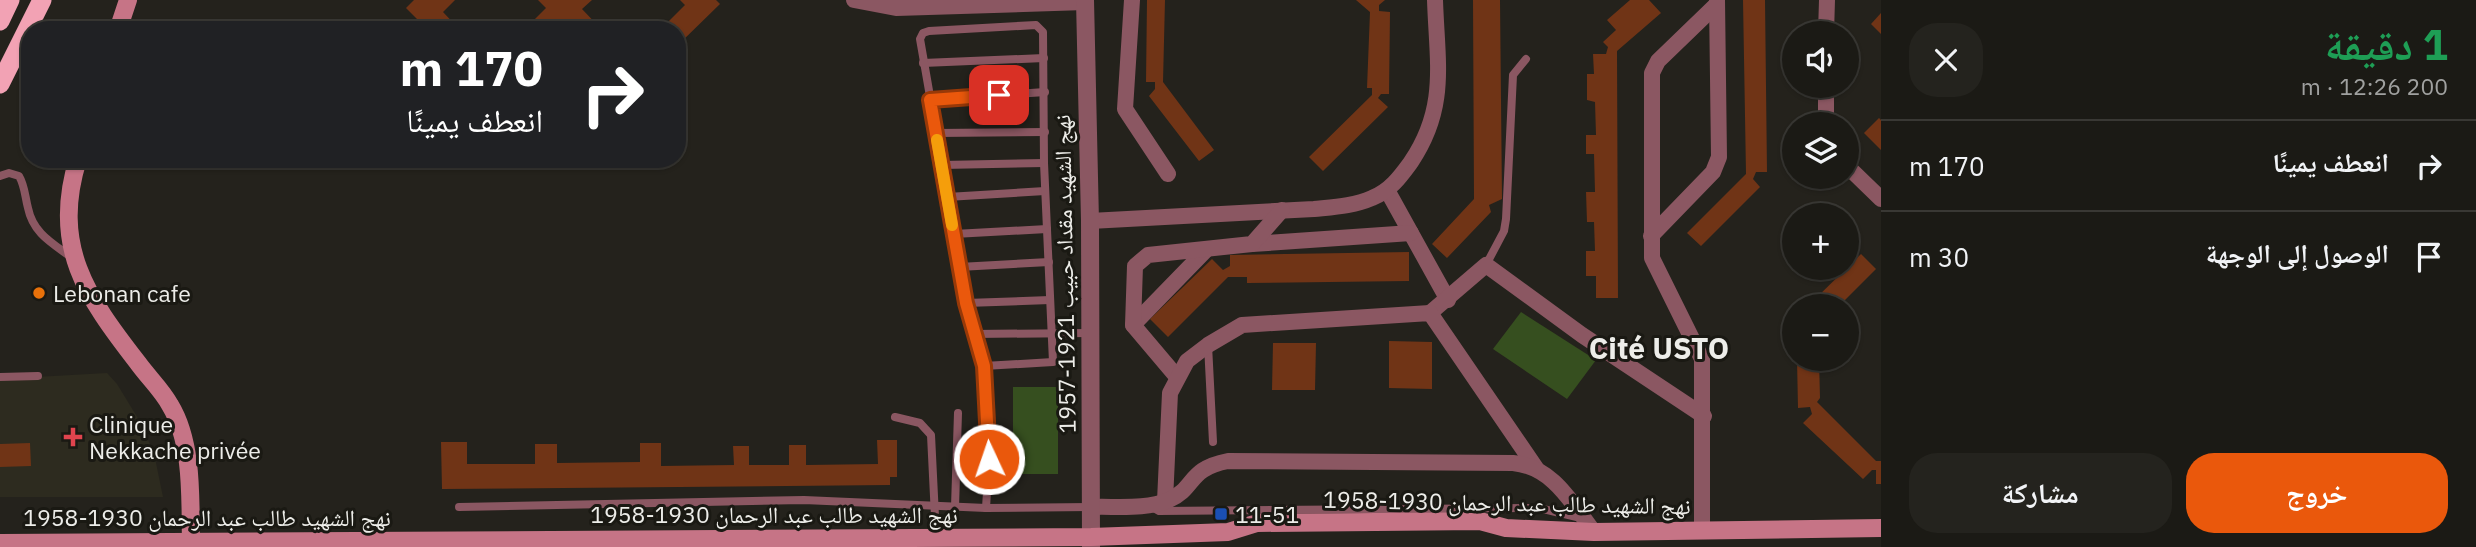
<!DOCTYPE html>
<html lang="ar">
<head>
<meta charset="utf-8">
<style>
  :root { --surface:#1b1a15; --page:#24231e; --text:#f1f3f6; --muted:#a0a1a0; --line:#393834; --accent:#ea580c }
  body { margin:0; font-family:"IBM Plex Sans","Noto Naskh Arabic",sans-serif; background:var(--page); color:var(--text); direction:rtl; height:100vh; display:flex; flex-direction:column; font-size:26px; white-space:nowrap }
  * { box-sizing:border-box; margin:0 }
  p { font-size:23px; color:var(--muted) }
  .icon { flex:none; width:38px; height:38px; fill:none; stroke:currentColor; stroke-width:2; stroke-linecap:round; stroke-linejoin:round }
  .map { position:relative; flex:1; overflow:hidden; direction:ltr }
  .drawer { display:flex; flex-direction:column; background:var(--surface); width:595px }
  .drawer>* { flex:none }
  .guide { position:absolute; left:21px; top:21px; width:665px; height:147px; border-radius:28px; box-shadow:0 2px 5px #0004,0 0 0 2px var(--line); direction:rtl; background:#202124; color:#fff; overflow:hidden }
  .fabs { position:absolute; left:1782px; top:21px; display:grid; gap:14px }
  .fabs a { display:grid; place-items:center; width:77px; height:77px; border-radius:50%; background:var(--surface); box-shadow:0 2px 5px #0004,0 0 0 2px var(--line); font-size:35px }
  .pin { position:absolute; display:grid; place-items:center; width:60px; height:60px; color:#fff; margin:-30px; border-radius:14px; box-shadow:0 4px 10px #0006 }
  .me { position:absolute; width:77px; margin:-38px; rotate:357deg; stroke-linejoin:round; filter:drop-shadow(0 0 5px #0008) }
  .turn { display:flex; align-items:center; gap:24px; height:147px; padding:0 28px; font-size:32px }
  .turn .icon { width:91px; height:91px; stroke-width:2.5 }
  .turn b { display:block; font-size:49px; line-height:60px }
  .round { display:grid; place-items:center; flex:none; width:74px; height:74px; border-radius:28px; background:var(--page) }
  .overview { display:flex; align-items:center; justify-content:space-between; height:119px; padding:0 28px }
  h1 { font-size:42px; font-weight:700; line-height:52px; color:#1e9e55 }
  .primary-button { display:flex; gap:14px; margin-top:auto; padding:14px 28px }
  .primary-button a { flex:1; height:80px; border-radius:28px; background:var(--accent); color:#fff; font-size:28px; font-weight:700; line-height:80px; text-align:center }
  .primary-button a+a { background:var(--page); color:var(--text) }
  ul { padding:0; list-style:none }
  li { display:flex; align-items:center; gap:21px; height:91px; padding:0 28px; border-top:2px solid var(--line) }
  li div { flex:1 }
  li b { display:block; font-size:26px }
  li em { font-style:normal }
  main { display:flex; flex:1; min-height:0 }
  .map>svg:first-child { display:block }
  .built { fill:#2d2b1f }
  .green { fill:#364f1f }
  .building { fill:#703416 }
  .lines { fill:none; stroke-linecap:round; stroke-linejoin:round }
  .service { stroke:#8b5762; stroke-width:8 }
  .minor { stroke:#8b5762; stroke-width:16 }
  .tertiary { stroke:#8b5762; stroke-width:18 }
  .secondary { stroke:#c67486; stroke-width:18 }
  .trunk { stroke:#f2a2b4; stroke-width:19 }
  .route-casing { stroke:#983908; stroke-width:18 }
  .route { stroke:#ea580c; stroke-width:12 }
  .slow { stroke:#f59e0b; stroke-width:12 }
  .food-dot { fill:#e8710a; stroke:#1a1913; stroke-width:2.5 }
  .health-dot { fill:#e0444e; stroke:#1a1913; stroke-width:2.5 }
  .transit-dot { fill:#1a4fb4; stroke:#1a1913; stroke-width:2.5 }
  .labels { text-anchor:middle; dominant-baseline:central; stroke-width:6; stroke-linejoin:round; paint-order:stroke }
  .street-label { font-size:23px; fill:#edede9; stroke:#1a1913 }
  .poi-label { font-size:23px; fill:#edede9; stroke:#1a1913; text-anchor:start }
  .district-label { font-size:30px; font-weight:bold; fill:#edede9; stroke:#1a1913 }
</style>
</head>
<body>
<main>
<section class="drawer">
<div class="overview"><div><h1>1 دقيقة</h1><p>200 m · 12:26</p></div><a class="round"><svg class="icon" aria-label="close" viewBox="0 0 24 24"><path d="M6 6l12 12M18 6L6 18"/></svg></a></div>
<ul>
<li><svg class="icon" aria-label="right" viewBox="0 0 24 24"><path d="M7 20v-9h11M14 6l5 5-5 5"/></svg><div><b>انعطف يمينًا</b></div><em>170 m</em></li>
<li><svg class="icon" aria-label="arrive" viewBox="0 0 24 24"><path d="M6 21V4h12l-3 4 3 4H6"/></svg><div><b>الوصول إلى الوجهة</b></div><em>30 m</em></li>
</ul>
<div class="primary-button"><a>خروج</a><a>مشاركة</a></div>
</section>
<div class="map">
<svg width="1881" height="547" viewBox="0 0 1881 547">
  <rect width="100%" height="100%" fill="#24221c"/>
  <path class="built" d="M107,373L117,384L139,420L154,453L163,497H0V379Z"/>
  <g class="green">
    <path d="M1521,312L1596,360L1567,399L1493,349Z"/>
    <rect x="1013" y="387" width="45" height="87"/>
  </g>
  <g class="building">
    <path d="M414,0H455L443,12L460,30H428L406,8Z"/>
    <path d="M538,0H592L582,9L602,30H569L564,25L560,30H524L546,8Z"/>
    <path d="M680,0H716L720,4L677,46V30H660L685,5Z"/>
    <path d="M1147,0H1165L1163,82L1214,150L1199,161L1149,96L1155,89V82H1146Z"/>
    <path d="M1356,0H1385L1379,5V11L1390,12L1389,94H1381L1378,98L1388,107L1323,171L1309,157L1372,95V88H1367L1370,12Z"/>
    <path d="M1473,0H1500L1502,199L1489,205L1491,212L1447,258L1432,244L1474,199Z"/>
    <path d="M1630,0H1649L1661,13L1617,51L1618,298H1596V276H1586V251H1595L1594,222H1587L1586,192H1595L1594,154H1586V135H1596L1595,102L1587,100V74H1594L1593,54H1606L1608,47L1603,42L1616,30L1607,20Z"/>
    <path d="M1743,0H1765L1767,172H1756L1753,179L1760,187L1701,246L1687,233L1746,174Z"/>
    <path d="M1881,13V34L1871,24Z"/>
    <path d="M1879,118L1881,120V150L1864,133Z"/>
    <path d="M1409,252V281L1247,283V277H1228L1168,337L1150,319L1212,259L1223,270L1230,266V255Z"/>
    <path d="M1861,254L1876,269L1839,306H1808Z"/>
    <path d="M1389,341L1432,342V389L1389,388Z"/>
    <path d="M1273,343H1316L1315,390H1272Z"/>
    <path d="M1797,359H1819L1820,398L1817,402L1876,461H1881V484H1876V470H1872L1863,479L1803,423L1812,414L1810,407L1798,408Z"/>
    <path d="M877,440H897V477H890V485L442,489L441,442H467V464H535V444H557V463L640,462V443H661V466L734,465L733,446H749V465H789V445H806V465L878,464Z"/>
    <path d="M30,443L31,466L0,467V444Z"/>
  </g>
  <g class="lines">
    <g class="service">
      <path d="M923,63L1044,58"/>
      <path d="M930,100L1045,92"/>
      <path d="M936,133L1045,132"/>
      <path d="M942,165L1044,163"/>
      <path d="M0,176L9,173L19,176C25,186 25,197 28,208C33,233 52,243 71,257"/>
      <path d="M947,197L1045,191"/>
      <path d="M954,234L1047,229"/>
      <path d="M1486,265L1504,231L1506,219L1513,75L1526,59"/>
      <path d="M959,267L1049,262"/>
      <path d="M966,303L1050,300"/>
      <path d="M973,334L1090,333"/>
      <path d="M1208,345L1213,442"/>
      <path d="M984,366L1053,362L1044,163L1043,32L1036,25L929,31L923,33L920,39L966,303L984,366L989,459L986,508"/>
      <path d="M0,377L38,376"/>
      <path d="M895,417L920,423L931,435L936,537"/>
      <path d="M958,459H989"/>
      <path d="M459,507L804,500L986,508L1091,507"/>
      <path d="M955,507L958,413"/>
      <path d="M1152,507L1159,511L1539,508L1581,518"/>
    </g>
    <g class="minor">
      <path d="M854,0L896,8L1085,2"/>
      <path d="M1132,0L1125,109L1168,174"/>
      <path d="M1826,33L1827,0"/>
      <path d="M1826,86V124"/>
      <path d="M1846,165L1881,199"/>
      <path d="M1387,190L1448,300"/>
      <path d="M1090,221L1314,209C1333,207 1354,206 1372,198C1390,191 1400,177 1411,162C1448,107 1437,63 1435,0"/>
      <path d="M1651,236L1713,172L1719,157L1717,0"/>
      <path d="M1252,244L1411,233"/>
      <path d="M1430,313L1486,265L1582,335L1704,416"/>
      <path d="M1133,325L1207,249"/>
      <path d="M1177,377L1133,325L1135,266L1148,255L1252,244L1282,210"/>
      <path d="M1165,501L1170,393L1187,361L1208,345L1242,325L1430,313L1536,468"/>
      <path d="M1091,507C1116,506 1146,510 1169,500C1196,488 1187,469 1228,461L1513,463C1553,467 1571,502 1594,532"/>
      <path d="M1702,530V359L1652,258V73L1658,61L1717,4"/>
    </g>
    <path class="tertiary" d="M1085,0L1090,221L1091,547"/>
    <g class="secondary">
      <path d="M118,30L128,0"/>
      <path d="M78,159C51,246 86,296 138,363C148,377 162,390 170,405C194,444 190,503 191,547"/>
      <path d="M0,543L1091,537L1228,532L1257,523L1480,521L1506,528L1594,532L1881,528"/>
    </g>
    <g class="trunk">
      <path d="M0,21L10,0"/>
      <path d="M0,84L42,0"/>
    </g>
  </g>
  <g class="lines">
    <defs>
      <path id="route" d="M989,459L984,366L966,303L930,100L999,95"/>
    </defs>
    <use href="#route" class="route-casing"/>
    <use href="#route" class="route"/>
    <path class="slow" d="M937,140L952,225"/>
  </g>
  <circle class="food-dot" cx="39" cy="293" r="7"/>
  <path class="health-dot" d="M69.5 426.5h7v7h7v7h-7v7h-7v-7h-7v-7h7z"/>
  <rect class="transit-dot" x="1214" y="507" width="14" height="14" rx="3.5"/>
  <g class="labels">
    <g class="street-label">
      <text transform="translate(1064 274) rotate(-91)">نهج الشهيد مقداد حبيب 1921-1957</text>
      <text transform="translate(1507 502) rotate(1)">نهج الشهيد طالب عبد الرحمان 1930-1958</text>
      <text x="774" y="514">نهج الشهيد طالب عبد الرحمان 1930-1958</text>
      <text x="207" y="517">نهج الشهيد طالب عبد الرحمان 1930-1958</text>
    </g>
    <g class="poi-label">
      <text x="53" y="293">Lebonan cafe</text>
      <text x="89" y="424">Clinique<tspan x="89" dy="26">Nekkache privée</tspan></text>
      <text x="1235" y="514">11-51</text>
    </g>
    <g class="district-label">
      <text x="1659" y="347">Cité USTO</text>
    </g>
  </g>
</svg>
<div class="fabs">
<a><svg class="icon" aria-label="sound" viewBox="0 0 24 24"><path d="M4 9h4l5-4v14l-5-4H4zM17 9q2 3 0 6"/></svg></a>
<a><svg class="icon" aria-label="layers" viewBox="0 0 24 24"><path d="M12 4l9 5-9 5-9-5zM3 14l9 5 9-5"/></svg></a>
<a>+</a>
<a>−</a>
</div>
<div class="pin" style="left:999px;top:95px;background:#d93025"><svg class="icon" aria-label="arrive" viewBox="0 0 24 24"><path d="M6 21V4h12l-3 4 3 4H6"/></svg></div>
<svg class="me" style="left:989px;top:459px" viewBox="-20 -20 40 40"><circle r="17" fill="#ea580c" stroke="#fff" stroke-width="3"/><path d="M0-11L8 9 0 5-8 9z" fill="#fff"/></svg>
<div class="guide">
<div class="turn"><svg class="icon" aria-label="right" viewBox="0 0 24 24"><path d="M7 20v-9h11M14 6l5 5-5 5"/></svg><div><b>170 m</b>انعطف يمينًا</div></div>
</div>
</div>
</main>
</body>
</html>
